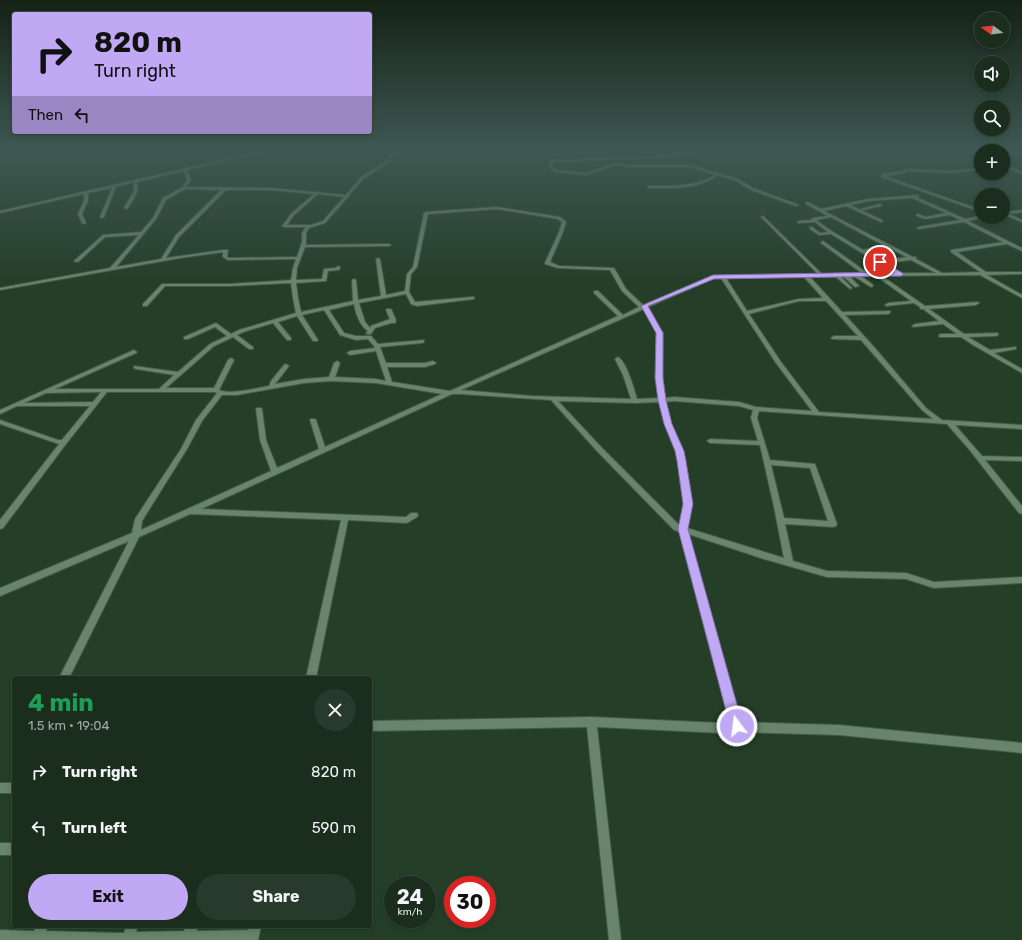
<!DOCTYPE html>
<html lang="en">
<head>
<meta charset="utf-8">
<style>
  :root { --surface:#1b2e1e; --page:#283a2b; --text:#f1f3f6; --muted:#a0a8a4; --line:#394a3c; --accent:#c0a8f4 }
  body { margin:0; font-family:Rubik,sans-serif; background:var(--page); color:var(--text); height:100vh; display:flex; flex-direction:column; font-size:15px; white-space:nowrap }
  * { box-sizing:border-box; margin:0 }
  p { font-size:13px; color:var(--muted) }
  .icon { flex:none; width:22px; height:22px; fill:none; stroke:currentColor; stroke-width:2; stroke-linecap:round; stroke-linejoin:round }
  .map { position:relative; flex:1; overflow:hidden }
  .details { position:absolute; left:12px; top:676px; width:360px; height:252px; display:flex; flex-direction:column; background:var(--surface); border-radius:4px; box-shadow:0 2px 6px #0003,0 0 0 1px var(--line) }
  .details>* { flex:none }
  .guide { position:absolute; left:12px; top:12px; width:360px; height:122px; border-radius:4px; box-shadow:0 2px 6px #0003,0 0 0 1px var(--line); background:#c0a8f4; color:#111; overflow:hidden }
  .needle { width:26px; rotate:284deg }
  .fabs { position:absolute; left:974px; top:12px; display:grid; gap:8px }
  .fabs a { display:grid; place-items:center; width:36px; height:36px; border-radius:50%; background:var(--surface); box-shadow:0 2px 6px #0003,0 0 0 1px var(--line); font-size:20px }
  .speed { position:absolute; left:384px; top:876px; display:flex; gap:8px; font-size:20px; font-weight:700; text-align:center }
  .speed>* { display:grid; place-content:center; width:52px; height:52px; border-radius:50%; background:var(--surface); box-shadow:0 2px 6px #0003,0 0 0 1px var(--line); line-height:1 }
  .speed small { font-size:10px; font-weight:400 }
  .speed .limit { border:6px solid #d22; background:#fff; color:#111 }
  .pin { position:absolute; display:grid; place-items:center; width:34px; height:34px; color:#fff; margin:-17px; border:2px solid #fff; border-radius:50%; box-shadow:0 1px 4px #0007 }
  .me { position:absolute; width:44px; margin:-22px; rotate:345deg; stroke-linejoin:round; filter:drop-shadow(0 0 3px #0008) }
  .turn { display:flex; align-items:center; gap:14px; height:84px; padding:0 16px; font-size:18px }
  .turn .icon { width:52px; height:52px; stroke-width:2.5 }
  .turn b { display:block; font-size:28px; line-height:34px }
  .then { display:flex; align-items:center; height:38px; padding:0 16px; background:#0003; gap:8px; font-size:15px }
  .round { display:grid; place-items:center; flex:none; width:42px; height:42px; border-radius:21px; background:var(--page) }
  .headline { display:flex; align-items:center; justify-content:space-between; height:68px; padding:0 16px }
  h1 { font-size:24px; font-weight:700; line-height:30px; color:#1e9e55 }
  .button { display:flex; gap:8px; margin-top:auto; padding:8px 16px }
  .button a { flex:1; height:46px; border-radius:24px; background:var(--accent); color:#111; font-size:16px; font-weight:700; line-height:46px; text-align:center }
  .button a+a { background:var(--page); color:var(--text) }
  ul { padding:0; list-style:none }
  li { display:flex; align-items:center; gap:12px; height:56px; padding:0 16px }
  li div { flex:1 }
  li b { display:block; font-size:15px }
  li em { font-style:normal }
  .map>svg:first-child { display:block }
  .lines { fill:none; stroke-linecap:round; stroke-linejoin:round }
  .minor-casing { stroke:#425946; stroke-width:2 }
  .minor { fill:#68846c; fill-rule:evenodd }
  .route { fill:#c0a8f4; stroke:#7d6d9f }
</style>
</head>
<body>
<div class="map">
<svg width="1022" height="940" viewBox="0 0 1022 940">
  <rect width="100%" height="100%" fill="#243e28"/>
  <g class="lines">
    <defs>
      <g id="minor">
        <path d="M265,150H272L187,170L191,180L186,187L271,188L346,195L361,177L386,161L394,150H397L388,163L363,179L349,195V197H348L325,223L309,228L306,233V245L389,244L391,245L389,246L305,247L297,268L296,280L322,279L324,269L336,268L338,266L340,267V269L338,270L328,271L326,281L296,283L298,298L301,312L353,301L352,280L354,279L356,280L358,300L381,296L376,259L378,258L380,259L386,295L405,291L407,274L413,267L424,213L426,212L497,207L560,217L566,222L563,232L550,262L559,266L614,268L626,289L643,305L713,276L722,275L818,274L761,217L763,216L822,274H834L836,273L839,274L844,273L847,274L855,273L863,274L821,243V242L823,241L869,274L876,273H895L831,234L819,235L810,229V227H812L820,233L828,232L815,222L798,223V221H799L812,220V218L828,216L806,204V202H808L821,209L868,199L917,195L919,196L916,197L965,219L981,216L986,217L968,221L1022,248V251L1007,244L957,252L986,272H1022V274L987,275L1022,295V298L980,275L882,276L925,306L978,302L979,303L976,305L929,309L964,334L998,333V335L996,336L968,337L990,350L1016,347V349L994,353L1022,369V373L973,345L961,337H939V335L941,334H957L943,324L913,327L912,326L915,324L939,321L923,309H920V307L914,303L886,306L885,305L888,303L911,301L876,276H861L873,285V286L871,287L855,277H850L859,286L855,287L844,277H841L852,288L850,289L836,277H810L842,312L890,311V313L888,314L845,315L874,347L926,408L942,420L1022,425V429L955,425L982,456L1022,457V461L985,460L1022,506V514L1019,513L968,448L947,424L759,411L757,418L770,460L815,464L837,524L836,526L833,527L785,524L793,561L827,571L906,573L934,582L1022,577V583L934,588L906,579L827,577L764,559L688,534L741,722L839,725L1022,743V753L839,735L737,732L721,733L597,727L621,940H609L587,727L370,731V721L591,717L721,723L731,722L680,532L674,530L597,451L551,400L460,394H452L201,509L406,517L411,513H417L418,515L417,517L407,523L348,520L316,678H306L341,520L190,514L139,537L69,678H59L129,541L0,596V588L132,533L135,519L181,449L196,420L217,393L215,392H107L66,444L3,528L0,529V520L59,444L0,424V420L58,440H62L90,406H17L0,414V410L134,350L137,352L136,353L55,389H159L174,375L136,369L134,368V366L178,372L210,344L227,336L215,327L188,339H184V337L216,323L231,334L239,330L296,313L293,298L291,283L230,286H165L147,306H143V304L162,284H230L291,280L293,268L296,259L228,260L223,257V252L180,258L0,290V288L110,268L139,235L105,237L78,262L74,261L103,235L141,232L153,218L163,198L183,187L187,180L184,171L137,182C140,192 133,200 128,208L126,209L124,208L134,191V182L116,187L104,217L102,218L100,217L112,188L88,193V201L82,214L86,223L84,224L82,223L78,214L84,201V194L0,213V211ZM185,189L221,190L176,235L161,259L116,267L156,219L166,200ZM226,190H271L314,194L292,213L282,226L284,227H306L302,233V242L297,257L229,258L227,257L228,250H223L166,258L179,237ZM318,194L344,197L323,221L311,225H287L294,215ZM912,198L946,213L925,217L918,214L916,215L917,216L925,219L950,215L960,220L919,227L917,228L918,229L964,222L1003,242L951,250V252L980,272L942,273L916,259V257H913L824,211L846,206L881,222L883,221L882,220L850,205L868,201ZM497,209L558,219L562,222L559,232L545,263V264L558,268L610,270L622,291L639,307L623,315L598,291H594V293L618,316L450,391L392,382L387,367H425L435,364L436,363L433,361L425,363H386L380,347L422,343L424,342V340L378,344L371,336H356L344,333L329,310L354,304C356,314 359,325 368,331L366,333L367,334H371L375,328L391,323H395L396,320L391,309H387L386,310L390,319L371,326L370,328L365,322L359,303L406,294L411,304L417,306L474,299V297H472L415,302L409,292L411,274L417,267L428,214ZM831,217L883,245L863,250L830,230L816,220ZM887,247L907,257L881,261L866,252ZM911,260L936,273H902L885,263ZM804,277L823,298L799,299L747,311L726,278ZM714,278H721L776,363L812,411L756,407L739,402L674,397L665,398L662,378L663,333L648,307ZM799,301H826L858,336H834L831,338L832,339L861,340L922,410L933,419L819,412L781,362L749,314ZM644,309L657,333L656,378L659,398L637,399C634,389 627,362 618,357L615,359L623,375L631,399L532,396L461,390ZM324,310L340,335L356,340L368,339L374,346L375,348L350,351L347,353L350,355L376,351L386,381L376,379L335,377L340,363L337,361L334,363L329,377L304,379L275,384L289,366L286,364L284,365L271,381L269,386C257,388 230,395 219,390L234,360L231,358L228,360L214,388H166L214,346L233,337L249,349H253V347L237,335L243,332L273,323L287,340H291V338L278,322L297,316L313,341H317L318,340L302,315ZM331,381L376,383L442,394L325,447L316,420L315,419H311L310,420L319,449L277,468L266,440L262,409L261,408H257L256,409L260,440L271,471L141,530L142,521L187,449L202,421L222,395H237L304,383ZM101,392L93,402L24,403L46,393ZM558,401L635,403L659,402L665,424L677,451L679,461L684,504L680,526L601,447ZM674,401L739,406L753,410L751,418L758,441L710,439L707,441L710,443L760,445L774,507L784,558L687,528L692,504L685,461L683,451L671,424L665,402ZM771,465L810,468L828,521L784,518Z"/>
        <path d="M689,150H692L693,152L688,155L657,158L553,162L552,166L556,170L586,173L615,163L630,165H691L738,179L753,188L799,205L796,206L751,190L736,181L718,175C698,190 673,188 649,188L647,187L649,186C672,186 695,187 715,175L691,167H630L615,165L586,175L555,172L548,166L550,161L552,160L657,156L687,153L689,152Z"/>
        <path d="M974,150L981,152V154Z"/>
        <path d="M1004,150H1010L1022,154V156Z"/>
        <path d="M1003,164L1022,172V174L1003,166Z"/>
        <path d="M981,168V170L950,173L907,171L905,173L885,176L981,210V212L881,177L882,174L904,171L906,169L950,171Z"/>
        <path d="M880,204L882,205L881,206L863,210L861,209Z"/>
        <path d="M1022,210V212L1009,214L1022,220V222L1003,214L1004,212Z"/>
        <rect x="0" y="783" width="14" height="10"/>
        <rect x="0" y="843" width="14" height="12"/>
        <path d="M36,926H48L46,931L120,933H124L126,926H138L136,932L184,931L186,926H198L197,931L248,930L249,926H261L258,940H0V930L34,931Z"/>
      </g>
    </defs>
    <use href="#minor" class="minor-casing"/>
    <use href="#minor" class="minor"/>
  </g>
  <linearGradient id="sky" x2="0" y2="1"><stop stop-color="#142216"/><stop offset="0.53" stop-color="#3f5853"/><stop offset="1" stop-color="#3f5853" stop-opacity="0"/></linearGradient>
  <rect width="1022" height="282" fill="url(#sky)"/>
  <path class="route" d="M880,260L904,274L901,276L714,279L648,306L663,333V378L666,400L672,424L684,451L686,461L693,504L688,529L743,726L741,731L737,733L732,731L730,726L678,529L683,504L677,461L675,451L664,424L658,400L655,378L656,333L641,306L713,275L894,272L878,263L877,262Z"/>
</svg>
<div class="fabs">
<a><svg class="needle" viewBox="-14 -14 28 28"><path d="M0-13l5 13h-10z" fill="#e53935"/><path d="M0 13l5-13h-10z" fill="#a0a8a4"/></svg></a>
<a><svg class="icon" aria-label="sound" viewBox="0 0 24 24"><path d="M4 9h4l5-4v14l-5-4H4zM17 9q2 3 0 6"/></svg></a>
<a><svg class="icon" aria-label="search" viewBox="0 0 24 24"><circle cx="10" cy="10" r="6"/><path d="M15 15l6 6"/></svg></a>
<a>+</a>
<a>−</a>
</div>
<div class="speed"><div>24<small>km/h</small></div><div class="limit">30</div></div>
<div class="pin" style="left:880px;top:262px;background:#d93025"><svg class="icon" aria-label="arrive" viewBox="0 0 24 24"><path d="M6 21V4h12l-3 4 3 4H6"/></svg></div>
<svg class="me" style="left:737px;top:726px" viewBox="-20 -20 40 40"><circle r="17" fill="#c0a8f4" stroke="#fff" stroke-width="3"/><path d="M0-11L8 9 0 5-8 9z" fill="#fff"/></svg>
<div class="guide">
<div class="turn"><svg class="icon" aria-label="right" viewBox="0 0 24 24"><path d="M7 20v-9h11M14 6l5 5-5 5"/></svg><div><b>820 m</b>Turn right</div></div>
<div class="then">Then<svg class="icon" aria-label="left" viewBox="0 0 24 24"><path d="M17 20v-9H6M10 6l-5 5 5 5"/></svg></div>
</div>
<section class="details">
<div class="headline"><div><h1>4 min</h1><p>1.5 km · 19:04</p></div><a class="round"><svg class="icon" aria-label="close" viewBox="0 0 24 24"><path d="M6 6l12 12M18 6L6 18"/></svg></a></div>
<ul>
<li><svg class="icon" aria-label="right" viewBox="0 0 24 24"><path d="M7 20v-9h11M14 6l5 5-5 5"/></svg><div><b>Turn right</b></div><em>820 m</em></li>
<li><svg class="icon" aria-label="left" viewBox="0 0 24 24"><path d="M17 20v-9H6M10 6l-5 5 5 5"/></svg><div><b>Turn left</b></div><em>590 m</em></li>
</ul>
<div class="button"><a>Exit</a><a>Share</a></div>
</section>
</div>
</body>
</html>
